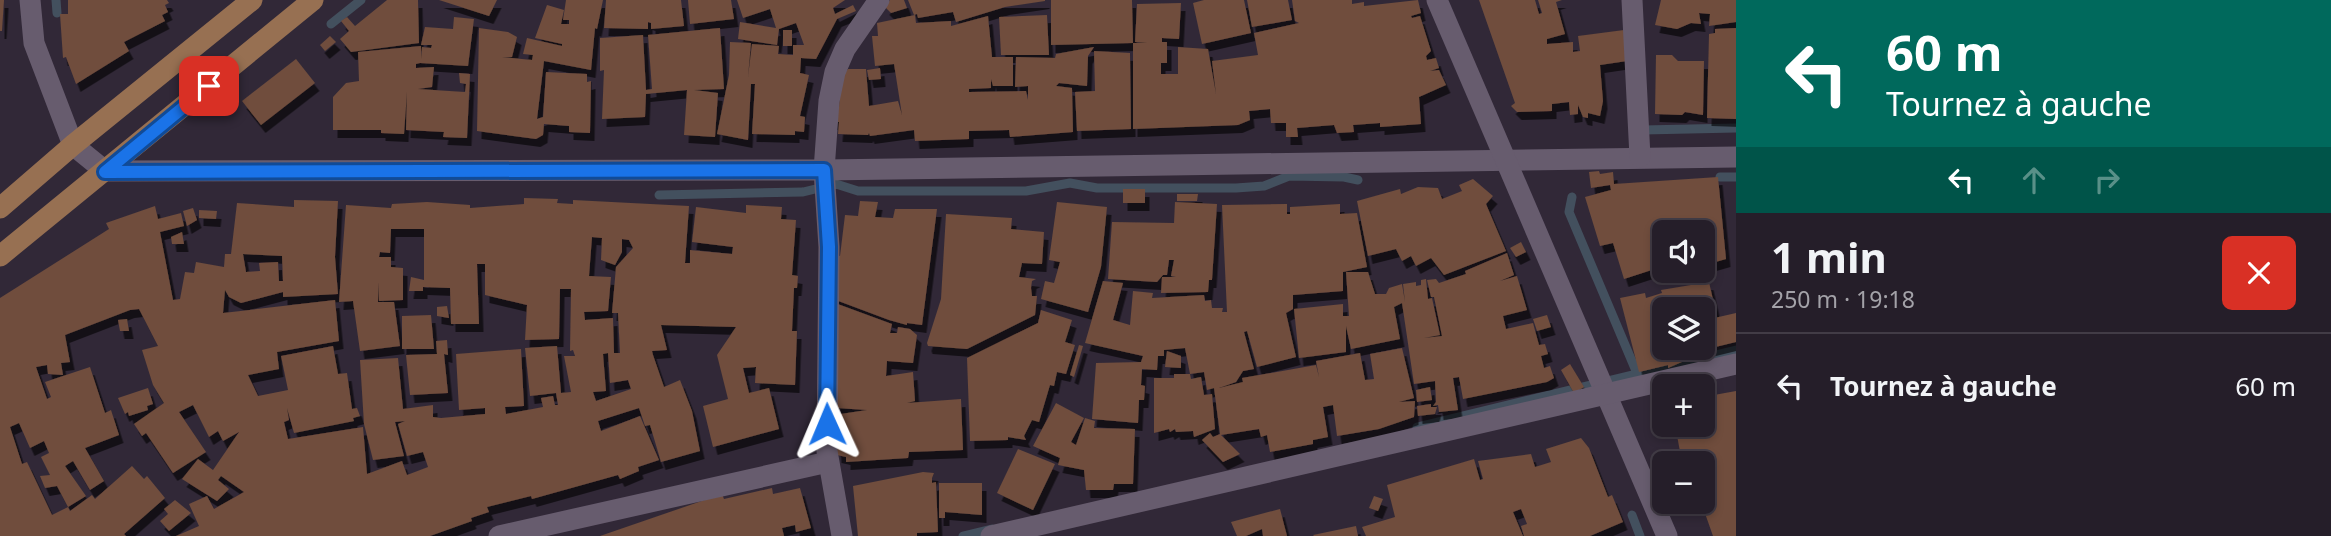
<!DOCTYPE html>
<html lang="fr">
<head>
<meta charset="utf-8">
<style>
  :root { --surface:#251e29; --page:#2d2731; --text:#f1f3f6; --muted:#a3a2a8; --line:#423c46 }
  body { margin:0; font-family:"Noto Sans",sans-serif; background:var(--page); color:var(--text); height:100vh; display:flex; flex-direction:column; font-size:26px; white-space:nowrap }
  * { box-sizing:border-box; margin:0 }
  p { font-size:23px; color:var(--muted) }
  .icon { flex:none; width:38px; height:38px; fill:none; stroke:currentColor; stroke-width:2; stroke-linecap:round; stroke-linejoin:round }
  .map { position:relative; flex:1; overflow:hidden }
  .drawer { display:flex; flex-direction:column; background:var(--surface); width:595px }
  .drawer>* { flex:none }
  .guide { background:#00695c; color:#fff; overflow:hidden }
  .fabs { position:absolute; left:1652px; top:220px; display:grid; gap:14px }
  .fabs a { display:grid; place-items:center; width:63px; height:63px; border-radius:10px; background:var(--surface); box-shadow:0 4px 10px #0003,0 0 0 2px var(--line); font-size:35px }
  .pin { position:absolute; display:grid; place-items:center; width:60px; height:60px; color:#fff; margin:-30px; border-radius:14px; box-shadow:0 4px 10px #0006 }
  .me { position:absolute; width:77px; margin:-38px; rotate:359deg; stroke-linejoin:round; filter:drop-shadow(0 0 5px #0008) }
  .turn { display:flex; align-items:center; gap:24px; height:147px; padding:0 35px; font-size:32px }
  .turn .icon { width:91px; height:91px; stroke-width:2.5 }
  .turn b { display:block; font-size:49px; line-height:60px }
  .lanes { display:flex; align-items:center; height:66px; padding:0 35px; background:#0003; justify-content:center; gap:35px; direction:ltr }
  .lanes .off { opacity:.35 }
  .round { display:grid; place-items:center; flex:none; width:74px; height:74px; border-radius:10px; background:var(--page) }
  .summary { display:flex; align-items:center; justify-content:space-between; height:119px; padding:0 35px }
  h1 { font-size:42px; font-weight:700; line-height:52px }
  ul { padding:0; list-style:none }
  li { display:flex; align-items:center; gap:21px; height:105px; padding:0 35px; border-top:2px solid var(--line) }
  li div { flex:1 }
  li b { display:block; font-size:26px }
  li em { font-style:normal }
  main { display:flex; flex:1; min-height:0 }
  .map>svg:first-child { display:block }
  .lines { fill:none; stroke-linecap:round; stroke-linejoin:round }
  .stream { stroke:#43505e; stroke-width:9 }
  .building { fill:#6f4d3d; fill-rule:evenodd; filter:url(#shadow) }
  .minor { stroke:#675c6e; stroke-width:21 }
  .major { stroke:#977052; stroke-width:21 }
  .route-casing { stroke:#114b97; stroke-width:18 }
  .route { stroke:#1a73e8; stroke-width:12 }
</style>
</head>
<body>
<main>
<div class="map">
<svg width="1736" height="536" viewBox="0 0 1736 536">
  <defs>
    <filter id="shadow"><feDropShadow dx="4.5" dy="8" stdDeviation="0" flood-color="#0009"/></filter>
  </defs>
  <rect width="100%" height="100%" fill="#312837"/>
  <g class="lines">
    <g class="stream">
      <path d="M56,0L57,13"/>
      <path d="M331,24L361,0"/>
      <path d="M1643,130L1736,128"/>
      <path d="M1720,177H1736"/>
      <path d="M659,195L803,192L836,184L858,191H1026L1070,183L1097,188H1236L1264,186L1289,176L1344,177L1358,180"/>
      <path d="M1572,197L1569,212L1639,378"/>
      <path d="M1417,427L1736,350"/>
      <path d="M1632,515L1640,536"/>
      <path d="M963,536L992,529"/>
    </g>
  </g>
  <g class="building">
    <path d="M0,0H4L2,31H0Z"/>
    <path d="M68,0H167L169,3L165,5L168,12L162,15L165,21L124,42L129,51L76,84L66,57L63,58L60,14H68Z"/>
    <path d="M387,0H418L419,43L351,52L340,39L349,31L341,21L347,17L355,26Z"/>
    <path d="M439,0H497L489,16Z"/>
    <path d="M566,0H603L597,29L595,28L591,70L544,61L537,119L543,117L546,72L587,74V82L591,81L590,133L569,132V126L544,124L543,135L536,139L477,131L479,28L508,32L517,37L512,57H502L532,60L533,55L523,54L527,38L562,46V44L535,38L547,5L564,10L561,24H569V20H563Z"/>
    <path d="M606,0H681L684,26L651,29V23L648,22V29L604,28Z"/>
    <path d="M688,0H731L734,19L690,24Z"/>
    <path d="M737,0H845L833,8L835,14L853,5L856,11L837,19L816,59L801,58L800,73L809,75L800,116L805,117L804,132L795,131V135L752,134L755,84H751L748,140L717,134L729,75L730,42L751,43L748,77L752,44L779,46L778,54L793,55V45H804L796,23L779,29L777,45L738,39L740,22L776,28L770,9L743,18Z"/>
    <path d="M890,0H904L907,8L891,13L885,7Z"/>
    <path d="M908,0H1045V1L1005,7L956,22L953,12L918,18L917,14L914,15Z"/>
    <path d="M1051,0H1132L1133,43L1051,45Z"/>
    <path d="M1204,0H1244L1251,33L1202,44L1193,3Z"/>
    <path d="M1247,0H1288L1292,20L1252,27Z"/>
    <path d="M1292,0H1352V4L1364,2V6L1418,0L1421,13L1411,16L1412,18L1420,16L1431,51L1426,56L1427,60L1436,58L1439,68L1430,71L1439,70L1446,85L1419,97L1421,124L1380,127V123L1353,125L1354,132L1337,133L1334,125L1297,128L1298,137H1286V123H1271L1270,109L1249,111L1250,120L1238,125L1133,129V43H1147L1135,42L1137,4L1181,3L1179,39L1162,38V42H1167V63H1161V74H1178V47L1208,49L1216,94L1212,61L1258,55L1254,33L1299,23L1295,21Z"/>
    <path d="M1479,0H1535L1539,14L1542,13L1538,0H1562L1556,2L1565,34L1547,39V44L1573,42V52L1580,51L1578,36L1624,30L1627,61L1600,65L1603,101L1600,116L1588,113V118L1583,117L1578,105V114L1570,115L1569,102L1552,104V111L1517,112L1511,106L1515,103Z"/>
    <path d="M1661,0H1736V22L1709,26L1710,14L1699,13L1701,24L1691,23L1677,29L1655,25Z"/>
    <path d="M915,15L916,23L951,21V26L988,16L992,57H1013V86H993L991,79V88L969,89V92L1026,91L1028,100V86L1015,87L1016,57L1055,58L1056,54L1094,47L1088,56L1087,86L1059,83L1056,86L1072,88L1073,132L1010,137L1009,130L969,131V139L915,141L914,130L870,136L869,133L868,135L838,134L839,122H830L832,106L839,107L841,77L848,69H866L869,106L898,101L902,115L894,64L875,66L872,36H878L877,23Z"/>
    <path d="M1047,15L1049,55H1001L999,17Z"/>
    <path d="M454,17L474,19L468,66L420,63L416,64V68L434,67L432,87L418,89L465,92L466,84L460,83L459,73L470,74L467,138L443,137L444,132L406,130L407,92L404,134L381,133V130H333V97L346,83L359,81L358,52L421,46V59L422,47L431,48L432,45H421L425,27L453,29Z"/>
    <path d="M720,28L724,89L694,90L718,93L715,137L684,135L687,90L646,94L645,117L602,119L604,70L600,71V38L643,35L646,90L652,89L648,35Z"/>
    <path d="M1736,28V119L1707,118L1709,34L1715,33V29Z"/>
    <rect x="783" y="30" width="9" height="16"/>
    <path d="M330,36L336,42L325,51L320,45Z"/>
    <path d="M1094,51L1130,53L1131,129L1077,131L1075,92L1095,91Z"/>
    <path d="M1656,55H1672L1678,61H1704L1703,115L1685,112L1682,115L1655,114Z"/>
    <path d="M296,59L315,83L261,125L242,101Z"/>
    <path d="M880,68L881,79L869,80L867,70Z"/>
    <path d="M1599,171L1600,174L1613,172L1614,184L1718,177L1726,259L1712,263L1711,257L1703,259V233H1664V266L1624,279L1613,243L1600,246L1585,197L1611,190L1610,185L1591,188L1589,172Z"/>
    <path d="M1473,179L1493,196L1486,204L1506,251L1444,275L1431,258L1416,266L1411,256L1402,261L1396,249L1368,256L1357,201L1400,189L1401,194L1418,187L1438,188L1442,199L1462,191L1459,185Z"/>
    <rect x="1123" y="189" width="22" height="14"/>
    <path d="M1177,194H1198L1197,201H1177Z"/>
    <path d="M524,198L558,199L557,203L573,204V200L689,206L685,263H690V250L732,254L733,247L692,242L696,207L746,213V205L782,207L781,219L796,220L792,275L798,276L797,288H794L792,331H797L795,385L755,383L756,367L743,368L749,393L769,388L779,429L713,447L703,406L728,399L717,355L736,327L661,325L667,350L652,351L653,355L664,387L680,380L692,411L700,451L661,462L650,425L645,426L639,408L598,421L601,431L640,416L659,460L638,467L639,471L620,479L618,475L532,499L531,496L487,507L489,512L471,518L472,521L430,536H176L199,526L189,504L207,496L214,509L244,492L221,476L218,480L229,489L217,501L182,479L198,459L213,470L239,432L223,441L218,431L209,437L193,405L179,412L206,452L173,473L146,433L142,436L134,424L164,403L153,385L142,350L158,346L139,309L130,310L65,335L70,362L61,363L63,375L48,374L47,365L36,367L47,399L51,397L45,382L90,367L105,413L111,410L119,435L85,448L104,481L90,490L73,461L65,466L86,496L68,507L57,486L45,488L40,476L50,475L41,457L49,453L44,441L30,448L19,423L10,427L22,464L27,462L52,515L68,507L70,511L92,495L95,499L132,466L144,479L147,476L165,498L124,534L126,536H0V298L109,229L106,223L155,206L158,219L181,213L184,226L160,232L173,300L180,299L185,272L194,273L196,262L224,267L225,254H231L237,203L294,207V200L338,201L335,257L338,294L283,297V292L241,303L229,297L225,290L223,313L335,300L339,341L277,352L279,369L248,375L258,396L288,390L281,356L333,346L338,374L347,373L352,409L357,408L360,416L353,418L354,421L294,433L287,408L289,420L284,422L288,439L363,427L367,474L402,461L407,475L428,467L423,452L407,456L398,424L405,421L395,422L404,456L373,460L364,424L360,360L398,358L403,409L433,405V417L441,418L485,414V408L459,410L456,354L521,349L524,406L505,407L506,414L543,407L541,398L553,396L555,405H558L556,393L530,396L525,348L557,346L561,393L571,392L564,356H575L573,350L570,351L571,289H560L559,339L525,340L527,305L485,295V264H477L479,324H451L450,288L423,287V291H409L411,277L424,280V229H391L390,253L380,252L379,257H391V267L403,268V300L379,301V282L378,302H394L400,346L360,351L353,301L339,302L346,205L391,208L392,204L427,202L470,205V208L524,204ZM592,237L602,238L601,260L615,265L622,252V239L629,240L633,248L616,267L612,313H618L620,353H614L613,318L585,320L584,312L608,311L611,277L589,276ZM243,254L282,256L283,281H279L278,262L259,263L260,271L246,272ZM608,353L610,383L628,380L631,389L596,401L593,392L606,391L603,354Z"/>
    <path d="M860,201L878,202L875,217L893,218L895,209H937L922,325L907,323V325L889,320L833,299L836,255L840,256L845,215L858,216Z"/>
    <path d="M1057,202L1107,207L1101,267L1088,312L1041,299L1045,281L1054,283L1060,262L1049,260Z"/>
    <path d="M1175,202L1217,204L1212,280H1209L1208,292L1161,293L1162,277H1176L1171,276L1174,260H1169L1167,275H1163L1157,282L1108,279L1112,222L1174,223Z"/>
    <path d="M1287,204V214H1290V207L1340,204V214L1357,213L1367,267L1343,272V291L1293,295V309L1286,313L1296,357L1257,367L1247,331L1244,332L1254,369L1243,371L1236,382L1219,388L1243,382L1242,378L1316,365L1319,377L1316,361L1360,353L1365,380L1374,379L1370,354L1402,348L1414,398L1399,402L1415,401L1414,417L1379,429L1337,436L1333,405L1323,407L1328,437L1313,440V444L1270,452L1267,435L1261,437L1259,429L1221,435L1240,454L1223,462L1202,440L1210,433L1213,437L1220,434L1214,388L1207,390L1204,372L1190,374L1185,348L1164,350V356H1158L1157,370L1142,369L1141,385L1145,386L1144,400H1139L1138,423L1092,419L1096,363L1141,362L1143,356L1085,343L1103,281L1123,283L1113,320L1130,325L1133,291L1153,293L1152,298L1204,295L1205,301L1211,300L1212,308H1223L1222,312H1227L1222,205Z"/>
    <path d="M193,208L197,220L187,226L183,211Z"/>
    <path d="M199,210L217,211L216,219L199,218Z"/>
    <path d="M946,214L1012,218L1011,229L1044,232L1042,264L1022,263L1019,277L1036,279L1032,281L1031,288L1032,296H1037L1035,315L967,349L928,346L927,343L941,299Z"/>
    <path d="M182,232L184,244H172L171,237Z"/>
    <path d="M1521,242L1526,252L1516,257L1510,248Z"/>
    <path d="M1507,253L1514,275L1500,281L1517,276L1527,310L1503,316L1506,329L1533,323L1539,345L1545,344L1548,354L1541,356L1544,368L1550,366L1554,378L1547,382L1463,399L1459,377L1453,378L1458,410L1439,412L1438,405L1433,406L1436,402L1435,381L1414,384L1402,303L1394,307L1400,339L1351,349L1346,326V352L1299,358L1294,309L1343,304V316H1349L1346,272H1368L1375,294H1386L1389,288L1402,284L1405,302L1403,284L1416,282V286L1421,285V280L1426,279L1428,299L1432,298L1440,335L1424,338L1442,336L1434,297H1431L1427,280L1436,279L1439,283L1466,274L1465,271Z"/>
    <path d="M1709,282L1716,313L1709,315L1710,319L1736,313V342L1699,351L1700,354L1668,368V365L1639,372L1620,298L1645,293L1646,298L1662,293L1661,290ZM1664,310H1703V348H1664Z"/>
    <path d="M835,303L892,324L890,333H897L898,327L910,329L917,335L913,363L887,361L886,376L913,372L915,401L907,403L961,399L963,450L909,452L908,458L846,462V457L837,455L834,415L867,410L836,408Z"/>
    <path d="M447,306L449,318L437,316V307Z"/>
    <path d="M1041,310L1072,320L1065,342L1075,345L1066,374L1057,372L1054,386L1050,385L1039,422L1032,420L1024,436L1026,440L1008,437V440L970,441L967,358L1038,323Z"/>
    <path d="M431,315L434,349H402V316Z"/>
    <path d="M1547,315L1551,327L1537,331L1533,319Z"/>
    <path d="M127,319L129,331H120L118,320Z"/>
    <path d="M447,340L448,355L444,354L448,393L410,395L406,355L437,354L436,341Z"/>
    <path d="M1079,345L1083,346L1074,377L1070,375Z"/>
    <path d="M1167,351L1181,356V368L1165,367Z"/>
    <path d="M1570,364L1584,387L1574,393L1561,370Z"/>
    <path d="M1174,374H1190L1191,379L1201,377L1204,395L1212,394L1215,429L1194,437L1193,431L1176,432L1175,429L1170,432L1169,429L1154,433V378H1174Z"/>
    <path d="M1430,387L1432,400L1417,402L1416,390Z"/>
    <path d="M148,388L153,404L147,406L148,410L129,416L128,412L125,414L118,398Z"/>
    <path d="M1736,391V536H1713L1701,502L1703,464L1682,462L1675,425H1703V397Z"/>
    <path d="M1056,403L1084,418L1071,442L1076,445L1085,418L1095,421L1094,428L1135,429L1133,484H1114L1113,490H1086L1084,470L1058,465L1060,458L1033,446Z"/>
    <path d="M1431,404V407H1437L1435,414L1418,416L1417,406Z"/>
    <path d="M1581,438L1589,448L1608,497L1612,495L1623,522L1590,536H1524L1521,526L1527,524L1521,509L1513,512L1523,536H1366L1362,527L1395,517L1387,485L1474,459L1480,480L1483,479L1478,461L1531,454L1535,467L1551,462L1546,449Z"/>
    <path d="M1018,449L1055,464L1033,510L997,493Z"/>
    <path d="M923,472L934,473L932,478V483L936,482L938,532L917,533V536H858L853,486Z"/>
    <path d="M939,483H982V515L945,512V518H939Z"/>
    <path d="M772,488L773,494L800,488L811,528L796,532L795,525L782,528L784,536H600L722,494L724,499Z"/>
    <path d="M1374,496L1383,499L1378,511L1369,508Z"/>
    <path d="M175,500L191,513L169,531L160,521L168,514L164,509Z"/>
    <path d="M1280,509L1287,536H1263L1262,529L1246,536H1237L1231,522Z"/>
    <path d="M1356,526L1358,536H1314L1313,535Z"/>
  </g>
  <g class="lines">
    <g class="minor">
      <path d="M30,0L34,43L73,145L105,171L824,170L1736,157"/>
      <path d="M1437,0L1667,536"/>
      <path d="M1632,0L1640,157"/>
      <path d="M499,536L828,462"/>
      <path d="M842,536L827,451L829,247L824,170L829,101L835,72L845,49L879,0"/>
      <path d="M991,536L1736,364"/>
    </g>
    <g class="major">
      <path d="M0,208L73,145L252,0"/>
      <path d="M0,256L313,0"/>
    </g>
  </g>
  <g class="lines">
    <defs>
      <path id="route" d="M209,86L105,172L824,170L829,247L827,424"/>
    </defs>
    <use href="#route" class="route-casing"/>
    <use href="#route" class="route"/>
  </g>
</svg>
<div class="fabs">
<a><svg class="icon" aria-label="sound" viewBox="0 0 24 24"><path d="M4 9h4l5-4v14l-5-4H4zM17 9q2 3 0 6"/></svg></a>
<a><svg class="icon" aria-label="layers" viewBox="0 0 24 24"><path d="M12 4l9 5-9 5-9-5zM3 14l9 5 9-5"/></svg></a>
<a>+</a>
<a>−</a>
</div>
<div class="pin" style="left:209px;top:86px;background:#d93025"><svg class="icon" aria-label="arrive" viewBox="0 0 24 24"><path d="M6 21V4h12l-3 4 3 4H6"/></svg></div>
<svg class="me" style="left:827px;top:424px" viewBox="-20 -20 40 40"><path d="M0-17L14 15 0 8-14 15z" fill="#1a73e8" stroke="#fff" stroke-width="4"/></svg>
</div>
<section class="drawer">
<div class="guide">
<div class="turn"><svg class="icon" aria-label="left" viewBox="0 0 24 24"><path d="M17 20v-9H6M10 6l-5 5 5 5"/></svg><div><b>60 m</b>Tournez à gauche</div></div>
<div class="lanes"><svg class="icon" aria-label="left" viewBox="0 0 24 24"><path d="M17 20v-9H6M10 6l-5 5 5 5"/></svg><svg class="icon off" aria-label="ahead" viewBox="0 0 24 24"><path d="M12 20V5M6 11l6-6 6 6"/></svg><svg class="icon off" aria-label="right" viewBox="0 0 24 24"><path d="M7 20v-9h11M14 6l5 5-5 5"/></svg></div>
</div>
<div class="summary"><div><h1>1 min</h1><p>250 m · 19:18</p></div><a class="round" style="background:#d93025;color:#fff"><svg class="icon" aria-label="close" viewBox="0 0 24 24"><path d="M6 6l12 12M18 6L6 18"/></svg></a></div>
<ul>
<li><svg class="icon" aria-label="left" viewBox="0 0 24 24"><path d="M17 20v-9H6M10 6l-5 5 5 5"/></svg><div><b>Tournez à gauche</b></div><em>60 m</em></li>
</ul>
</section>
</main>
</body>
</html>
